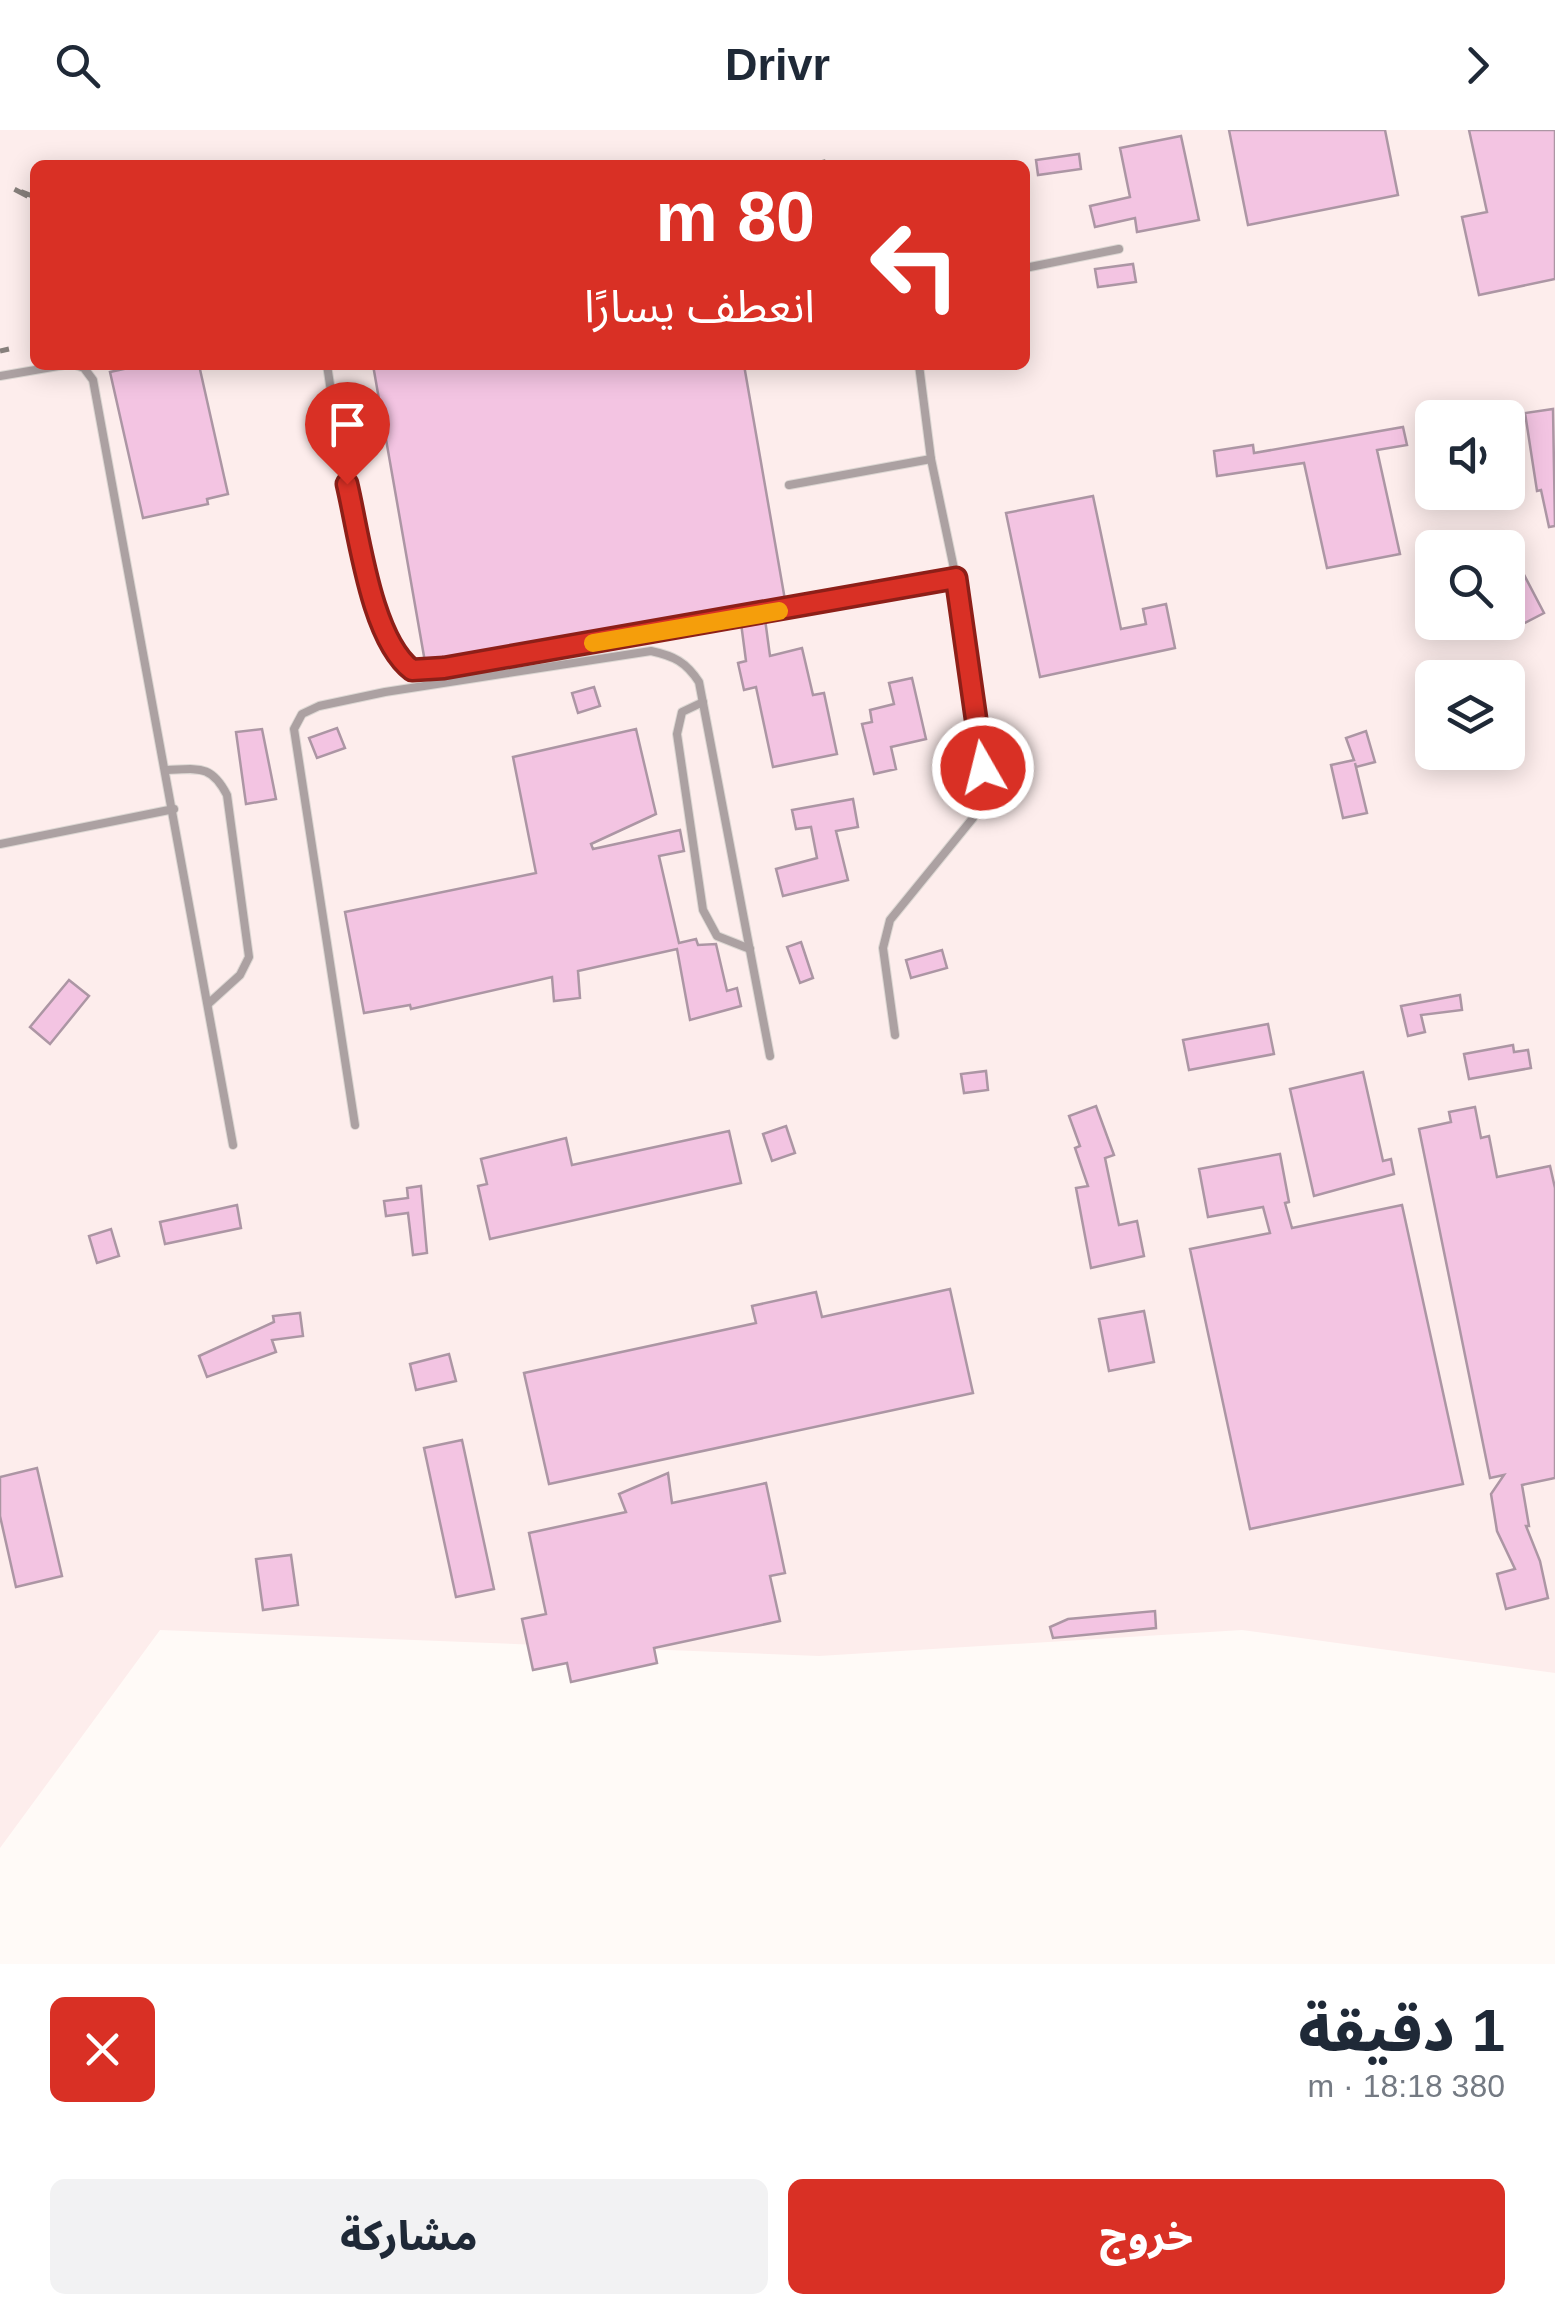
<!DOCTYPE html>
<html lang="ar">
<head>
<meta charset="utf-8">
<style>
  :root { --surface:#fff; --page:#f2f2f3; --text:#1f2937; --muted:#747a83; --accent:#d93025 }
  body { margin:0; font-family:Helvetica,"Noto Sans Arabic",sans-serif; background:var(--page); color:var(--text); direction:rtl; height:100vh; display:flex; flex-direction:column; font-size:38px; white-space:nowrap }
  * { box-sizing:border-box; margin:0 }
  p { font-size:32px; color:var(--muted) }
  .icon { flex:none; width:55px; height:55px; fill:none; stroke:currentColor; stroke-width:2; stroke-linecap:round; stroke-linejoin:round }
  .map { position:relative; height:1834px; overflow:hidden; direction:ltr }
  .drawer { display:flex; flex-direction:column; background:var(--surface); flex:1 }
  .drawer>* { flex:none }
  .banner { position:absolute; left:30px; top:30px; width:1000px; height:210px; border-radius:15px; box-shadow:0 5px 25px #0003; direction:rtl; background:#d93025; color:#fff; overflow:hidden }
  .fabs { position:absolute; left:1415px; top:270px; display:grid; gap:20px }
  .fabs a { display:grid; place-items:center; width:110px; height:110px; border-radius:15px; background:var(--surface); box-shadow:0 5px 25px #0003; font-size:50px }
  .pin { position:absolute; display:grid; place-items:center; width:85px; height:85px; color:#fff; margin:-102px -42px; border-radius:50% 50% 50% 0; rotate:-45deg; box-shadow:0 0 10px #0007 }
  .pin .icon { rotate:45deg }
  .me { position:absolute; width:110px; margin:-55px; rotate:352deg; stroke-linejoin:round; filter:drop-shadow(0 0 8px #0008) }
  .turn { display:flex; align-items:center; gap:35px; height:210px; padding:0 50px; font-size:45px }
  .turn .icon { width:130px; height:130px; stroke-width:2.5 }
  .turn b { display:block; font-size:70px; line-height:85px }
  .round { display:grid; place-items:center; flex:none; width:105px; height:105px; border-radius:15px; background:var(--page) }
  .summary { display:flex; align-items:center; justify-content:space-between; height:170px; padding:0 50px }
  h1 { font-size:60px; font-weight:800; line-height:75px }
  .cta { display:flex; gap:20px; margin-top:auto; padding:20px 50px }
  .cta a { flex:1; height:115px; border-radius:15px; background:var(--accent); color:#fff; font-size:40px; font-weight:800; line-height:115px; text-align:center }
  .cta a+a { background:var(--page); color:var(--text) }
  header { display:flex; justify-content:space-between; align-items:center; height:130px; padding:0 50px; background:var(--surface); font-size:45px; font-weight:800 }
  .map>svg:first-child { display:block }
  .industrial { fill:#fdedec; fill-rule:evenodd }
  .building { fill:#f3c4e2; stroke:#ac96a4; stroke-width:2.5 }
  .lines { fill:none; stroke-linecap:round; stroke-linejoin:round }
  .service-casing { stroke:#dcd7d3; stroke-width:10 }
  .service { stroke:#aca1a2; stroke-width:8 }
  .rail { stroke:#87807c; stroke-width:5; stroke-dasharray:15 8; stroke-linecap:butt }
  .route-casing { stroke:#8d1f18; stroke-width:25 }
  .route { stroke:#d93025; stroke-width:18 }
  .slow { stroke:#f59e0b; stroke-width:18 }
</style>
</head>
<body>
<header><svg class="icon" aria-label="forward" viewBox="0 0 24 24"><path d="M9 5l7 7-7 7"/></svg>Drivr<svg class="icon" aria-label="search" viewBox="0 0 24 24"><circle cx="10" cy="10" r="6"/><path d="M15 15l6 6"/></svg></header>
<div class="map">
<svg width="1555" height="1834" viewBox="0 0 1555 1834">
  <rect width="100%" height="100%" fill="#fffaf7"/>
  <path class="industrial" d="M0,0H1555V1543L1242,1500L819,1526L160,1500L0,1718ZM35,35H1025V235H35ZM1432,288H1508V362H1432ZM1432,418H1508V492H1432ZM1432,548H1508V622H1432Z"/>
  <g class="building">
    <path d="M1229,0H1385L1398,65L1248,95Z"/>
    <path d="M1469,0H1555V149L1479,165L1462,87L1487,82Z"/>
    <path d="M1181,6L1199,90L1137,102L1135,88L1095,97L1090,76L1130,67L1120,18Z"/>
    <path d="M1079,24L1081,39L1038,45L1036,30Z"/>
    <path d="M1133,134L1136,152L1098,157L1095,139Z"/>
    <path d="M142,235H199L228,364L207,369L208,374L143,388L110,242Z"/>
    <path d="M373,235H744L785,470L425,532Z"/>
    <path d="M1553,279L1555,396L1549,397L1541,360L1537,361L1525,283Z"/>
    <path d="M1403,297L1407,315L1377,320L1400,424L1327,438L1304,333L1217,346L1214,321L1253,315L1254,323Z"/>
    <path d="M1093,366L1121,499L1146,494L1143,479L1166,474L1175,518L1040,547L1006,383Z"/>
    <path d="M1522,441L1544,483L1519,496L1508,474V448Z"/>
    <path d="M765,489L770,526L802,518L813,565L824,563L837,624L773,637L756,557L744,560L738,533L746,531L741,493Z"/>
    <path d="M912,548L926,609L891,617L896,639L874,644L862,594L872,592L870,580L894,574L889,553Z"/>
    <path d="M594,557L600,576L578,583L572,563Z"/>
    <path d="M337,598L345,618L317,628L309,608Z"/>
    <path d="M262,599L276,669L246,674L236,602Z"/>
    <path d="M636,599L656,684L591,714L593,719L680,700L684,721L659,726L679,813L696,809L698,815L716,814L727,861L737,858L741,876L690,890L677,819L578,841L580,868L554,871L552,847L411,879L410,875L364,883L345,782L536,743L513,627Z"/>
    <path d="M1366,601L1375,632L1356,637L1355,633L1367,683L1343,688L1331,635L1354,630L1346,608Z"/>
    <path d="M853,669L858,697L836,701L848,750L783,766L776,739L817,728L811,697L796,699L792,680Z"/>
    <path d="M801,812L813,848L800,853L787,817Z"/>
    <path d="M942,820L947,838L911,848L906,830Z"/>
    <path d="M69,850L89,866L50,914L30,897Z"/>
    <path d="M1460,865L1462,880L1421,885L1425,902L1408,906L1401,876Z"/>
    <path d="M1268,894L1274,924L1189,940L1183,910Z"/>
    <path d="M1513,915L1514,922L1528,920L1531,938L1469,949L1464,924Z"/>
    <path d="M986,941L988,960L964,963L961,944Z"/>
    <path d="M1363,942L1383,1031L1391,1029L1394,1044L1314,1066L1290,959Z"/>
    <path d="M1096,976L1114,1025L1105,1028L1119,1095L1137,1091L1144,1126L1091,1138L1076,1058L1088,1056L1075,1018L1080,1016L1069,986Z"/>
    <path d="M1475,977L1481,1008L1489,1006L1497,1047L1550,1036L1555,1058V1348L1522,1355L1529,1396H1526L1540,1431L1548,1468L1506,1479L1497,1444L1515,1439L1497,1401L1491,1364L1504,1345L1490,1348L1419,999L1451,992L1449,982Z"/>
    <path d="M786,996L795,1023L772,1031L763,1004Z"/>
    <path d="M729,1001L741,1053L490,1109L478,1056L487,1054L481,1029L566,1008L572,1035Z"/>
    <path d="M1280,1024L1289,1072L1285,1073L1292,1098L1402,1075L1463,1354L1250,1399L1190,1119L1270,1103L1263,1077L1208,1087L1199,1039Z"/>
    <path d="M421,1056L427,1123L413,1125L408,1083L386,1086L384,1071L408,1068L407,1058Z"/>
    <path d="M237,1075L241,1098L165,1114L160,1092Z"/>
    <path d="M111,1099L119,1126L97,1133L89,1106Z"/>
    <path d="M950,1159L973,1263L549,1354L524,1243L756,1193L752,1176L816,1162L822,1187Z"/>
    <path d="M1144,1181L1154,1232L1109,1241L1099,1189Z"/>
    <path d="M300,1183L303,1206L272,1210L276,1222L207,1247L199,1226L274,1192L273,1186Z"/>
    <path d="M449,1224L456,1251L416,1260L410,1234Z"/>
    <path d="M462,1310L494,1459L456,1467L424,1318Z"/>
    <path d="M37,1338L62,1446L16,1457L0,1386V1347Z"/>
    <path d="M668,1343L672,1373L766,1353L785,1443L770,1446L780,1491L654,1518L657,1533L571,1552L567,1533L533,1540L522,1489L546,1484L529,1403L626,1382L619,1364Z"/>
    <path d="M291,1425L298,1475L263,1480L256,1429Z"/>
    <path d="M1155,1481L1156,1498L1053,1508L1050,1497L1068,1489Z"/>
  </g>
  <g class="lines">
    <defs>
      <g id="service">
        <path d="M1025,138L1119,119"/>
        <path d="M76,235L84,238L93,250L233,1015"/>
        <path d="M327,235C337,298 363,505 412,540L443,538L956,448"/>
        <path d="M0,246L64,235"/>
        <path d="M789,355L931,329"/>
        <path d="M703,572L682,582L677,604L703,780L717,806L750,819"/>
        <path d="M167,640C198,639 211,634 227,665L249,827L240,845L208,874"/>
        <path d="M0,714L174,679"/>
        <path d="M895,905L883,818L890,790L973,688L982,665L983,638L956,448L931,329L919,235"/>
        <path d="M355,995L294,599L302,584L319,576L385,562L651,521C674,526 686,532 699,552L770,926"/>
      </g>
    </defs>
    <use href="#service" class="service-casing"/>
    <use href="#service" class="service"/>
    <g class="rail">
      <path d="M811,35L829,31"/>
      <path d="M35,67L14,59L35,70"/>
      <path d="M0,221L9,219"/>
    </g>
  </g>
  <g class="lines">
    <defs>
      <path id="route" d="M347,354C359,404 371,509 412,540L444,538L956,448L983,638"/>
    </defs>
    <use href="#route" class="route-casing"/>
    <use href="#route" class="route"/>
    <path class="slow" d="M593,513L779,481"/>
  </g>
</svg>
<div class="fabs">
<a><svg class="icon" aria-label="sound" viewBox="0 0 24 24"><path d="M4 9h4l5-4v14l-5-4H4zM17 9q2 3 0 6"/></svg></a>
<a><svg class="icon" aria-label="search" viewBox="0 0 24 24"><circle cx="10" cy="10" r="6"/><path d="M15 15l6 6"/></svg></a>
<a><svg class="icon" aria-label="layers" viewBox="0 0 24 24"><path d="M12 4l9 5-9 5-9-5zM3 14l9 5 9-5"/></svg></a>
</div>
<div class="pin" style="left:347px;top:354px;background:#d93025"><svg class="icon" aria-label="arrive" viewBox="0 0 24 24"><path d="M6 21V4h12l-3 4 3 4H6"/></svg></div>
<svg class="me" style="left:983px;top:638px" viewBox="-20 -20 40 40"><circle r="17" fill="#d93025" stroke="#fff" stroke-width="3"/><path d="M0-11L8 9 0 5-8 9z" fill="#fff"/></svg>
<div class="banner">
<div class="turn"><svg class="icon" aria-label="left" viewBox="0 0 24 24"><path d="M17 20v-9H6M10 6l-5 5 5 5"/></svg><div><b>80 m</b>انعطف يسارًا</div></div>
</div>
</div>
<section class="drawer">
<div class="summary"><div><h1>1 دقيقة</h1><p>380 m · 18:18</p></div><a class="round" style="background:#d93025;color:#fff"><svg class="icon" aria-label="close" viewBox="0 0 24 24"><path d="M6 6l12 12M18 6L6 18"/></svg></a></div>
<div class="cta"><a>خروج</a><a>مشاركة</a></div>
</section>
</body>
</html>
